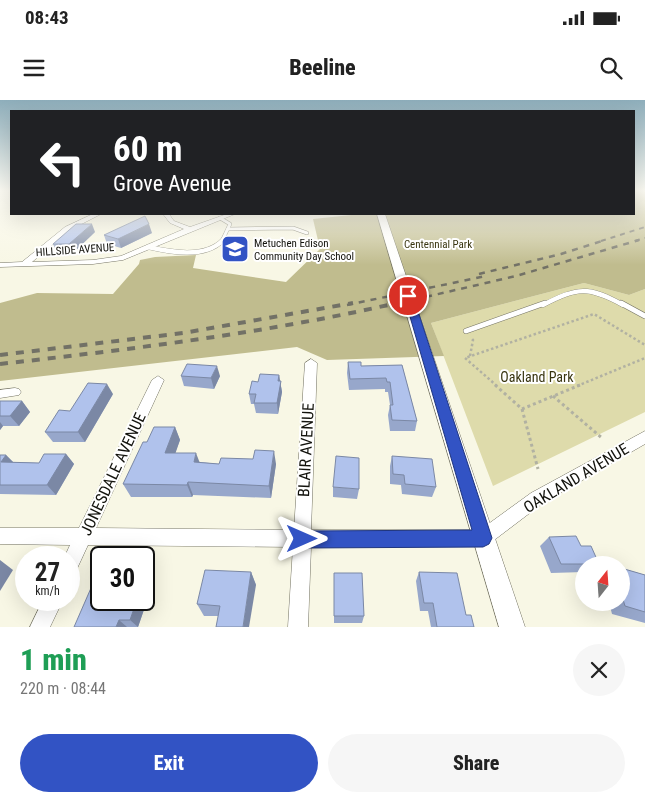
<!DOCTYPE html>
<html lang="en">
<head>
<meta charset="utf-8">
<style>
  :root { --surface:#fff; --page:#f6f6f6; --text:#222; --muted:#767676; --accent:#3253c4 }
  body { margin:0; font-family:"Roboto Condensed",sans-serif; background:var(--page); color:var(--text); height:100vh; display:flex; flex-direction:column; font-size:19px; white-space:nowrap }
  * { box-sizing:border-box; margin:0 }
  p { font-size:16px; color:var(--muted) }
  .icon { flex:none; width:28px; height:28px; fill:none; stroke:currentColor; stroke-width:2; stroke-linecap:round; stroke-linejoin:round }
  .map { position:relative; height:527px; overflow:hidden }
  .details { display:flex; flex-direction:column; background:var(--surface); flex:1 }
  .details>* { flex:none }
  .hud { position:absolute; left:10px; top:10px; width:625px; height:105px; border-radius:0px; box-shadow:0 5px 20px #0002; background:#202124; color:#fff; overflow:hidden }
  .needle { width:32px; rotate:17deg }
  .buttons { position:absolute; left:575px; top:456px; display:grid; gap:10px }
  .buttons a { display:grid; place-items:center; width:55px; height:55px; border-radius:50%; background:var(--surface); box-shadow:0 5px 20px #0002; font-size:25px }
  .speed { position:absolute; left:15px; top:446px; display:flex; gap:10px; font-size:25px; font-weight:700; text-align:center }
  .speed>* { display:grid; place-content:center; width:65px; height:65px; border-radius:50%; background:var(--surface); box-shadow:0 5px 20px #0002; line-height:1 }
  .speed small { font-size:12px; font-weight:400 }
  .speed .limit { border:2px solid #111; border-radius:8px; background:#fff; color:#111 }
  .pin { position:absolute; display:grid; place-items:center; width:42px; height:42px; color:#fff; margin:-21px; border:2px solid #fff; border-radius:50%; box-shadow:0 1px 5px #0007 }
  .me { position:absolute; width:55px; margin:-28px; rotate:90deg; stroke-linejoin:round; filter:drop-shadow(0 0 4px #0008) }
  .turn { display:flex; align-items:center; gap:18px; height:105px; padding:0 20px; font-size:22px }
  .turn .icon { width:65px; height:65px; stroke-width:2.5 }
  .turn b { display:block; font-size:35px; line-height:42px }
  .round { display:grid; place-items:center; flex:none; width:52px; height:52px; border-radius:26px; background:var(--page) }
  .head { display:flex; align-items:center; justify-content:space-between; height:85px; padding:0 20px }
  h1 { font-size:30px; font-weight:800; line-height:38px; color:#1e9e55 }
  .primary-button { display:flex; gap:10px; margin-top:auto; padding:10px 20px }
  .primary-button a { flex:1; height:58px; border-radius:30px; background:var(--accent); color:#fff; font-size:20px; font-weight:800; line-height:58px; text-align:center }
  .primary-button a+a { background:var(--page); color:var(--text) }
  .status { display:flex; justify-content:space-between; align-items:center; height:35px; padding:0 25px; background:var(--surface); direction:ltr }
  .status svg { height:14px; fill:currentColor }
  header { display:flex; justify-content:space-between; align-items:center; height:65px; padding:0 20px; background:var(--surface); font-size:22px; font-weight:800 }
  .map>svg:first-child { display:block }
  .green { fill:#dedbab }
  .forest { fill:#c0bc8e }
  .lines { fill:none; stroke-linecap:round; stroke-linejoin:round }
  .service-far2-casing { stroke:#727161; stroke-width:4 }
  .service-far1-casing { stroke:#727161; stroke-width:5 }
  .service-casing { stroke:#727161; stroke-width:6 }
  .minor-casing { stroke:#727161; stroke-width:1 }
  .tertiary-casing { stroke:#727161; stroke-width:1 }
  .path-far1 { stroke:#b1b1a2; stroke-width:2.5; stroke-dasharray:2.5 2.5; stroke-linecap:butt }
  .path { stroke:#b1b1a2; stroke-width:3; stroke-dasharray:3 3; stroke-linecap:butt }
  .service-far2 { stroke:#fff; stroke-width:3 }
  .service-far1 { stroke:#fff; stroke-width:4.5 }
  .service { stroke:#fff; stroke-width:5 }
  .minor { fill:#fff; fill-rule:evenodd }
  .tertiary { fill:#fff; fill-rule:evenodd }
  .rail-far2 { stroke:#727166; stroke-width:2; stroke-dasharray:5 5; stroke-linecap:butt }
  .rail-far1 { stroke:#727166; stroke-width:2.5; stroke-dasharray:6 6; stroke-linecap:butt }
  .rail { stroke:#727166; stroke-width:4; stroke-dasharray:8 8; stroke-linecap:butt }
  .wall { fill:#97a7cb }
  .shaded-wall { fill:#7b88a5 }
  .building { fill:#b0c2ec; stroke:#7b88a5 }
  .route { fill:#3253c4; stroke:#20367f }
  .labels { text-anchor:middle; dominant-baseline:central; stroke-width:4; stroke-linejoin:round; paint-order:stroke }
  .far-poi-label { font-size:11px; fill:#12120c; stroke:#fff; text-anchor:start }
  .far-park-label { font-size:11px; fill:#393510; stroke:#fff }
  .far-street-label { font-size:11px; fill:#12120c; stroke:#fff }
  .park-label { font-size:14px; fill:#393510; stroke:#fff }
  .near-street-label { font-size:16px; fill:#12120c; stroke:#fff }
</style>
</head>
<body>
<div class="status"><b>08:43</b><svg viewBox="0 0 49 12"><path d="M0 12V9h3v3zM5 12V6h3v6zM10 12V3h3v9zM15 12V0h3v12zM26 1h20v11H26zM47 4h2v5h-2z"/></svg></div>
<header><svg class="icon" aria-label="menu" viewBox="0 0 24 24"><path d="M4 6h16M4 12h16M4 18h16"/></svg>Beeline<svg class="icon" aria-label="search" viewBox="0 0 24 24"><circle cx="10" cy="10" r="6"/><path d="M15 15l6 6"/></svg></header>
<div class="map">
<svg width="645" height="527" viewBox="0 0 645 527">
  <rect width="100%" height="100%" fill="#f8f7e5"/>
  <path class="green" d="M584,183L629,195L645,189V312L493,386L431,223Z"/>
  <path class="forest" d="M634,91H645V189L629,195L584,183L431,223L444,256L327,260L297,247L0,281V203L37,193L113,194L139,164L140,160L155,157L196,155L193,168L286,182L320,149L313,119L361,114H634Z"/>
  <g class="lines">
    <defs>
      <g id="service-far2">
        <path d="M220,118L230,124L222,141"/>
        <path d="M228,129L293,128L307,133"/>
      </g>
      <g id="service-far1">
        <path d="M148,147C170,152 205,159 223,140"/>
        <path d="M543,205C578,187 588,186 623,205"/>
      </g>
      <g id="service">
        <path d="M621,203L645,216"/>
        <path d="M466,231L545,203"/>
      </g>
      <g id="minor">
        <path d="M93,114H101L70,130L32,162L93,160L121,156L184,129L170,123L163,114H169L174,121L190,127L227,114H235L123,160L93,164L0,167V163L22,162L65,127Z"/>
        <path d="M311,259L317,263L311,430H480L531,393L645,331V344L543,403L489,444L483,446L311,447L308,527H288L293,447L88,445L75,473L69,476V458H64L70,445L0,444V428H79L152,280L158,276L164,280L96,428L294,430L305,263Z"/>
        <path d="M15,288L19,289L21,292L19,295L0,298V290Z"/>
        <path d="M43,500H63L50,527H30Z"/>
      </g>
      <path id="tertiary" d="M377,114H385L525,527H499Z"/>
    </defs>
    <use href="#service-far2" class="service-far2-casing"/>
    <use href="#service-far1" class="service-far1-casing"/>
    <use href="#service" class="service-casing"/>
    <use href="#minor" class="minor-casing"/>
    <use href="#tertiary" class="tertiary-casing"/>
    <g class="path-far1">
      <path d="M470,256L473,240L471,238"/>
      <path d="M497,286L465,258L594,214L645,245"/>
      <path d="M577,286L645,258"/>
    </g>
    <g class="path">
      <path d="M495,285L522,309L580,285"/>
      <path d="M553,296L602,338"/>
      <path d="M522,309L538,369"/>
    </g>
    <use href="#service-far2" class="service-far2"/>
    <use href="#service-far1" class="service-far1"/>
    <use href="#service" class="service"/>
    <use href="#minor" class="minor"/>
    <use href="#tertiary" class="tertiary"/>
    <g class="rail-far2">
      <path d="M601,141L645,127"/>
      <path d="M635,141L645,138"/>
    </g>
    <g class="rail-far1">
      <path d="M479,174L561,154L605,140"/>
      <path d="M347,205L486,176"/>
      <path d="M391,205L516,176L639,140"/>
    </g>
    <g class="rail">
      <path d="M0,255L183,233L353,203"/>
      <path d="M0,264C133,249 266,233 397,203"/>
    </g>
  </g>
  <g class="wall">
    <path d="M95,132L74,152L57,153L53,144Z"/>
    <path d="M152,133L121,148L107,144L104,135Z"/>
    <path d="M348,262L361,266L402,265L417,321L415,331H390L388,315L390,305L388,292H385V289L349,290L347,273Z"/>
    <path d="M279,275L282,292L278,314L256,313L254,304H251L249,294Z"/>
    <path d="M181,276H220L214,289L184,286Z"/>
    <path d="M113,294L85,342H53L45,332Z"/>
    <path d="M0,301H22L30,312L19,326H3L0,330Z"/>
    <path d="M175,327L180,340L175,353L200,362L219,364H276L271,398L193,395L192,397H131L123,384L147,342Z"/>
    <path d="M66,354L74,364L56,395L0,394V355H6L13,362L39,363Z"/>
    <path d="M392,356L436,387L432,397L402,394L401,385L390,384V366Z"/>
    <path d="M333,387L359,389L357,399L333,397Z"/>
    <path d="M549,437L581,446L599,464L598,465H584V472L551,473L540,446Z"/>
    <path d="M621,468L645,475V523L612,514L609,502H621Z"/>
    <path d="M251,472L256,485L218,516H204L197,504Z"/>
    <path d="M419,472L466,515L474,527H431L428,511H420L416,481Z"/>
    <path d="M334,473L364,516L362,523H334Z"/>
    <path d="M144,494L148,498L138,527H74L144,500Z"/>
  </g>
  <g class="shaded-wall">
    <path d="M92,124L95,132L74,152L69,144Z"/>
    <path d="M149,124L152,133L121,148L118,139Z"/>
    <path d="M217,266L220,276L214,289L211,278Z"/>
    <path d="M279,275L282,292L278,314L277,303L278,281Z"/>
    <path d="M107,284L113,294L85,342L78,332Z"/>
    <path d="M22,301L30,312L19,326L10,316Z"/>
    <path d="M0,322L3,326L0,330Z"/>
    <path d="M175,327L180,340L171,366L165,353Z"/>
    <path d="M274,351L276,364L271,398L269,386Z"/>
    <path d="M196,353L201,366L194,362Z"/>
    <path d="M66,354L74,364L56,395L47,385Z"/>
    <path d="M6,355L15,364L1,362Z"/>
    <path d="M188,382L193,395L192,397L187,385Z"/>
    <path d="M0,460L13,470L0,491Z"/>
    <path d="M251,472L256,485L249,527H243Z"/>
    <path d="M144,494L148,498L138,527L130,520L137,500H144Z"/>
    <path d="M119,520L127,527H116Z"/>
  </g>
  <g class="building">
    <path d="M145,116L149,124L118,139L104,135Z"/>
    <path d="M76,124H92L69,144H53Z"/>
    <path d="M348,262H361V266L402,265L417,321L392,320L390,305H393L390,282H387L386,278L350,279Z"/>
    <path d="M187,264L217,266L211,278L181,276Z"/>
    <path d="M260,274L279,275L278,281H281L277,303H254L256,294H249L252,281L258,282Z"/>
    <path d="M88,283L107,284L78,332H45L59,310L70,311Z"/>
    <path d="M0,301H22L10,316H0Z"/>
    <path d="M154,327H175L165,353H196L194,362L219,364L221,358L253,359L255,350L274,351L269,386L188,382L187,385L123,384L143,342H147Z"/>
    <path d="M44,354H66L47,385H0V355H6L1,362L39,363Z"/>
    <path d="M336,356L359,358V389L333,387Z"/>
    <path d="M392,356L432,359L436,387L405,384L404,375L393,374Z"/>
    <path d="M576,436L581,446H591L599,464H561L549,437Z"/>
    <path d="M621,468L645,475V512L625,506L621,493Z"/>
    <path d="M205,470L251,472L243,527H216L220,506L197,504Z"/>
    <path d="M419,472L457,473L466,515H471L474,527H437L433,503H424Z"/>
    <path d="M334,473H362L364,516H334Z"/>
    <path d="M91,488L101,489V500H137L130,520H119L116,527H74Z"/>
  </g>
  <linearGradient id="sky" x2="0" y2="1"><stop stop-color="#8eaebb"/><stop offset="0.55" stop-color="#fcfbf3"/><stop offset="1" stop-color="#fcfbf3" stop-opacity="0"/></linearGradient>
  <rect width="645" height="165" fill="url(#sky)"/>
  <path class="route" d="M408,193L413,196L492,438L489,444L483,447L302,448L296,445L293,439L296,433L302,431L472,430L404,196Z"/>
  <defs>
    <symbol id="school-square" viewBox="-11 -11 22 22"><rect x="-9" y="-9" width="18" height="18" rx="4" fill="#3253c4" stroke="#fff"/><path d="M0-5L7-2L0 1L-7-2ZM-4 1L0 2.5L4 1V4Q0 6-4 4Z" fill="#fff"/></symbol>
  </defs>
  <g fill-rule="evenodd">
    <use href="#school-square" x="219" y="133" width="32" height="32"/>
  </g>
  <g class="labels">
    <g class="far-poi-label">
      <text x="254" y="143">Metuchen Edison<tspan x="254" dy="13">Community Day School</tspan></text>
    </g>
    <g class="far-park-label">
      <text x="438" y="144">Centennial Park</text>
    </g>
    <g class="far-street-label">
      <text transform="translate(75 150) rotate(-4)">HILLSIDE AVENUE</text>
    </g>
    <g class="park-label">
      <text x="537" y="277">Oakland Park</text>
    </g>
    <g class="near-street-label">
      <text transform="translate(306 350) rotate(-87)">BLAIR AVENUE</text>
      <text transform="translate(113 374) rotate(-65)">JONESDALE AVENUE</text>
      <text transform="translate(576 378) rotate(-31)">OAKLAND AVENUE</text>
    </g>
  </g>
</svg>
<div class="buttons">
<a><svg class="needle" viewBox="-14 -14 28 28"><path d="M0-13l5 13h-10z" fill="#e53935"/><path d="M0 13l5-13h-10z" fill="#767676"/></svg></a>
</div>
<div class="speed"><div>27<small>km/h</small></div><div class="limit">30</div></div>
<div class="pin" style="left:408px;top:196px;background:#d93025"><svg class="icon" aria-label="arrive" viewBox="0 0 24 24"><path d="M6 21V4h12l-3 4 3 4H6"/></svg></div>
<svg class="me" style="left:302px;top:439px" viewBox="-20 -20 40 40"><path d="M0-17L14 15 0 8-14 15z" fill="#3253c4" stroke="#fff" stroke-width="4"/></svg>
<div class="hud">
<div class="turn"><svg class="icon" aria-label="left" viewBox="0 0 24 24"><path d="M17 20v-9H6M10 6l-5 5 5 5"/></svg><div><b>60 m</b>Grove Avenue</div></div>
</div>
</div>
<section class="details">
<div class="head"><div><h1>1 min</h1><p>220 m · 08:44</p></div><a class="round"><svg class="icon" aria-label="close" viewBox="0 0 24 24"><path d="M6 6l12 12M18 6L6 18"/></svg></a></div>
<div class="primary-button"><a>Exit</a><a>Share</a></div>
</section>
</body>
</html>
